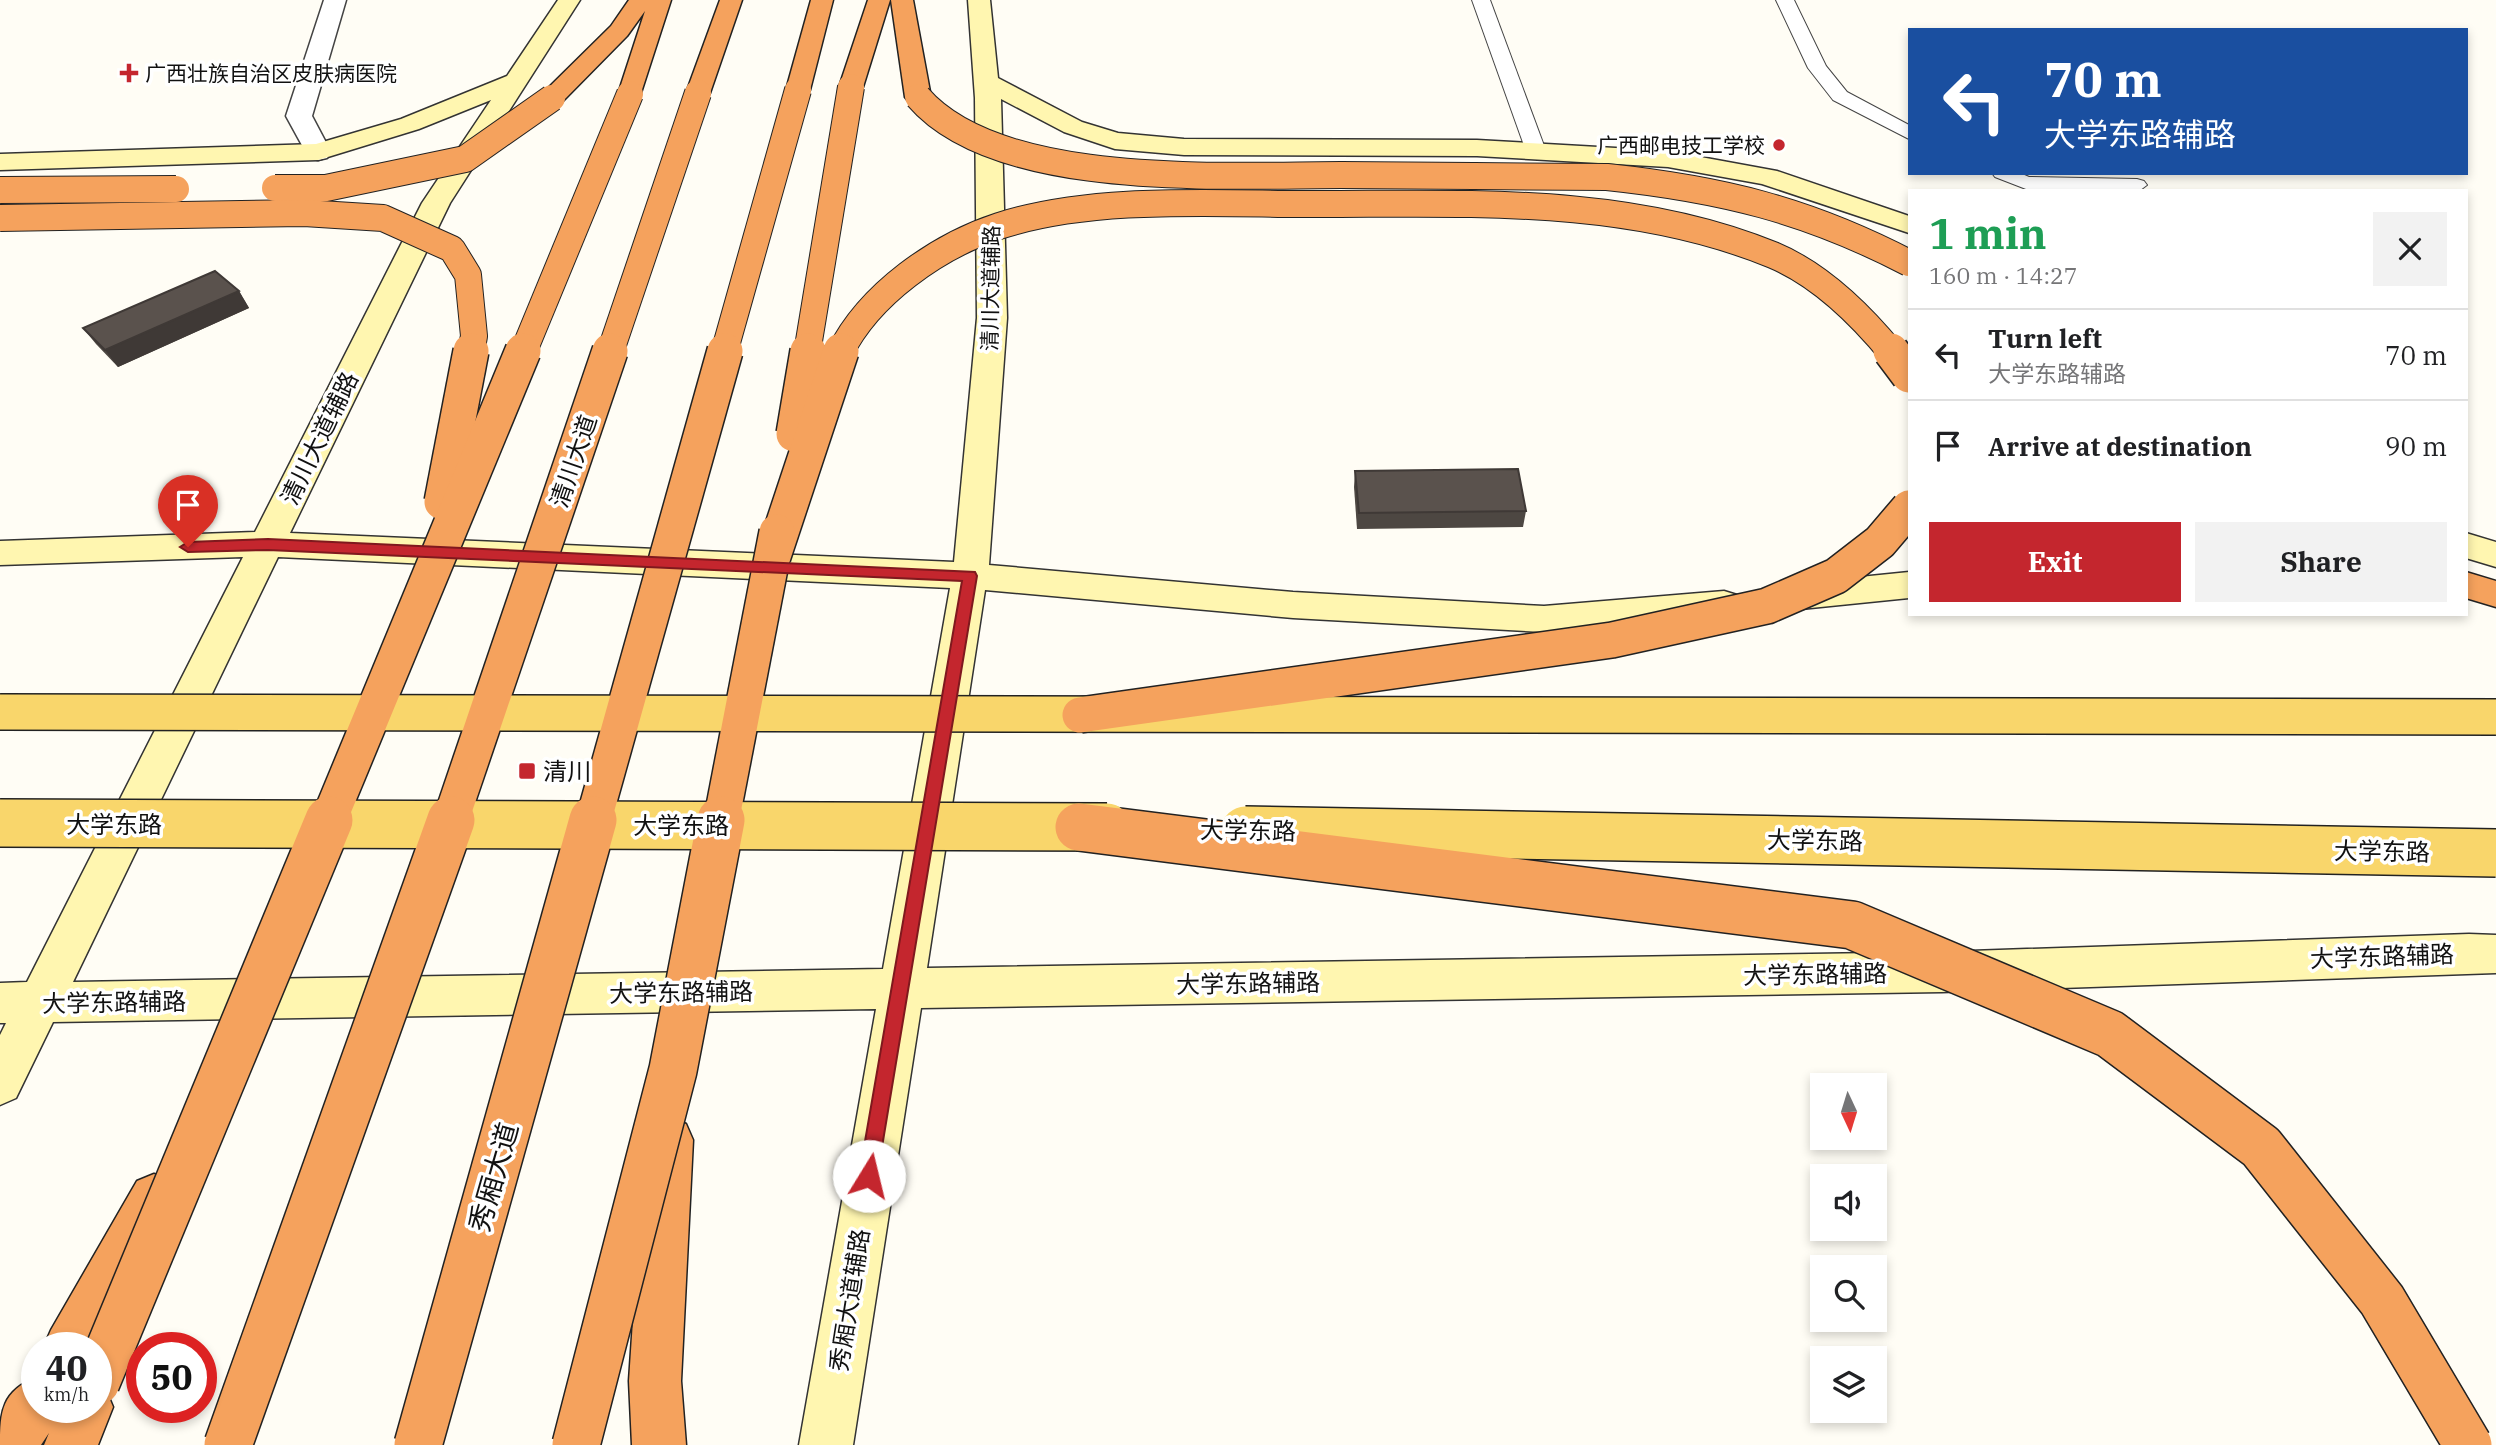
<!DOCTYPE html>
<html lang="en">
<head>
<meta charset="utf-8">
<style>
  :root { --surface:#fff; --page:#f2f2f2; --text:#202124; --muted:#757577; --line:#e0e0e0; --accent:#c4262e }
  body { margin:0; font-family:"IBM Plex Serif","Noto Sans SC",serif; background:var(--page); color:var(--text); height:100vh; display:flex; flex-direction:column; font-size:26px; white-space:nowrap }
  * { box-sizing:border-box; margin:0 }
  p { font-size:23px; color:var(--muted) }
  .icon { flex:none; width:38px; height:38px; fill:none; stroke:currentColor; stroke-width:2; stroke-linecap:round; stroke-linejoin:round }
  .map { position:relative; flex:1; overflow:hidden }
  .panel { position:absolute; left:1908px; top:189px; width:560px; height:427px; display:flex; flex-direction:column; background:var(--surface); border-radius:0px; box-shadow:0 4px 10px #0003 }
  .panel>* { flex:none }
  .hud { position:absolute; left:1908px; top:28px; width:560px; height:147px; border-radius:0px; box-shadow:0 4px 10px #0003; background:#1a4fa0; color:#fff; overflow:hidden }
  .needle { width:46px; rotate:176deg }
  .buttons { position:absolute; left:1810px; top:1073px; display:grid; gap:14px }
  .buttons a { display:grid; place-items:center; width:77px; height:77px; border-radius:0px; background:var(--surface); box-shadow:0 4px 10px #0003; font-size:35px }
  .speed { position:absolute; left:21px; top:1332px; display:flex; gap:14px; font-size:35px; font-weight:700; text-align:center }
  .speed>* { display:grid; place-content:center; width:91px; height:91px; border-radius:50%; background:var(--surface); box-shadow:0 4px 10px #0003; line-height:1 }
  .speed small { font-size:18px; font-weight:400 }
  .speed .limit { border:10px solid #d22; background:#fff; color:#111 }
  .pin { position:absolute; display:grid; place-items:center; width:60px; height:60px; color:#fff; margin:-72px -30px; border-radius:50% 50% 50% 0; rotate:-45deg; box-shadow:0 0 7px #0007 }
  .pin .icon { rotate:45deg }
  .me { position:absolute; width:77px; margin:-38px; rotate:9deg; stroke-linejoin:round; filter:drop-shadow(0 0 5px #0008) }
  .turn { display:flex; align-items:center; gap:24px; height:147px; padding:0 21px; font-size:32px }
  .turn .icon { width:91px; height:91px; stroke-width:2.5 }
  .turn b { display:block; font-size:49px; line-height:60px }
  .round { display:grid; place-items:center; flex:none; width:74px; height:74px; border-radius:0px; background:var(--page) }
  .overview { display:flex; align-items:center; justify-content:space-between; height:119px; padding:0 21px }
  h1 { font-size:42px; font-weight:700; line-height:52px; color:#1e9e55 }
  .button { display:flex; gap:14px; margin-top:auto; padding:14px 21px }
  .button a { flex:1; height:80px; border-radius:0px; background:var(--accent); color:#fff; font-size:28px; font-weight:700; line-height:80px; text-align:center }
  .button a+a { background:var(--page); color:var(--text) }
  ul { padding:0; list-style:none }
  li { display:flex; align-items:center; gap:21px; height:91px; padding:0 21px; border-top:2px solid var(--line) }
  li div { flex:1 }
  li b { display:block; font-size:26px }
  li em { font-style:normal }
  .map>svg:first-child { display:block }
  .lines { fill:none; stroke-linecap:round; stroke-linejoin:round }
  .lane-casing { stroke:#444; stroke-width:2 }
  .street-casing { stroke:#444; stroke-width:3 }
  .secondary-casing { stroke:#333; stroke-width:3 }
  .highway-casing { stroke:#222; stroke-width:3 }
  .lane { fill:#fff; fill-rule:evenodd }
  .street { fill:#fff; fill-rule:evenodd }
  .secondary { fill:#fff6b0; fill-rule:evenodd }
  .highway { fill:#f5a25d; fill-rule:evenodd }
  .primary-bridge-far1-casing { stroke:#222; stroke-width:38; stroke-linecap:butt }
  .primary-bridge-casing { stroke:#222; stroke-width:50; stroke-linecap:butt }
  .highway-bridge-far2-casing { stroke:#222; stroke-width:28; stroke-linecap:butt }
  .highway-bridge-far1-casing { stroke:#222; stroke-width:38; stroke-linecap:butt }
  .highway-bridge-casing { stroke:#222; stroke-width:50; stroke-linecap:butt }
  .primary-bridge-far1 { stroke:#f9d66b; stroke-width:35 }
  .primary-bridge { stroke:#f9d66b; stroke-width:47 }
  .highway-bridge-far2 { stroke:#f5a25d; stroke-width:26 }
  .highway-bridge-far1 { stroke:#f5a25d; stroke-width:35 }
  .highway-bridge { stroke:#f5a25d; stroke-width:47 }
  .wall { fill:#4d4742 }
  .shaded-wall { fill:#3f3936 }
  .building { fill:#5a524d; stroke:#3f3936; stroke-width:2 }
  .route { fill:#c4262e; stroke:#7f191e; stroke-width:2 }
  .poi-dot { fill:#c4262e; stroke:#fff; stroke-width:2.5 }
  .labels { text-anchor:middle; dominant-baseline:central; stroke-width:7; stroke-linejoin:round; paint-order:stroke }
  .far-poi-label { font-size:21px; fill:#111; stroke:#fff; text-anchor:start }
  .far-street-label { font-size:21px; fill:#111; stroke:#fff }
  .street-label { font-size:24px; fill:#111; stroke:#fff }
  .poi-label { font-size:24px; fill:#111; stroke:#fff; text-anchor:start }
  .near-street-label { font-size:28px; fill:#111; stroke:#fff }
</style>
</head>
<body>
<div class="map">
<svg width="2496" height="1445" viewBox="0 0 2496 1445">
  <rect width="100%" height="100%" fill="#fffdf5"/>
  <g class="lines">
    <defs>
      <g id="lane">
        <path d="M1472,0H1490L1546,151L1543,155H1529L1526,151Z"/>
        <path d="M1776,0H1794L1826,66L1847,92L1909,125V139L1833,100L1808,68Z"/>
        <path d="M1992,173H2020L2029,177L2137,179L2144,181L2147,185L2139,191L2026,189L1995,177Z"/>
      </g>
      <path id="street" d="M324,0H346L312,116L331,152L327,158L318,160L309,158L286,116Z"/>
      <g id="secondary">
        <path d="M558,0H580L450,203L290,533L954,562L977,318L975,98L968,0H990L998,78L1082,122L1118,133L1184,139L1477,140L1668,151L1777,171L1909,216V233L1762,184L1668,167L1477,156L1184,155L1115,149L1064,132L1001,99L1007,318L989,565L1293,592L1544,606L1724,591L1737,595L1742,604L1737,613L1724,617L1544,632L1293,618L985,590L927,968L1942,952L2469,934L2496,935V973L1942,992L921,1008L853,1445H799L876,1009L53,1022L16,1098L0,1105V1035L6,1023H0V983L27,982L243,557L0,565V541L255,532L422,203L491,100L419,129L318,160L0,170V154L316,144L401,119L507,76ZM278,557L950,588L883,969L73,982Z"/>
        <path d="M2466,533L2496,542V567L2466,558Z"/>
        <path d="M1909,572V598L1791,610L1778,606L1773,597L1778,588L1791,584Z"/>
      </g>
      <g id="highway">
        <path d="M629,0H671L639,99L630,101L621,99L618,94L645,11L627,36L561,103L552,106L543,103L539,98L543,93L611,26Z"/>
        <path d="M720,0H742L710,93L707,98L698,100L689,98L686,93Z"/>
        <path d="M811,0H833L810,90L807,95L798,97L789,95L786,90Z"/>
        <path d="M868,0H890L863,87L860,92L851,94L842,92L839,87Z"/>
        <path d="M891,0H913L931,97L927,102L918,105L909,102L905,97Z"/>
        <path d="M2466,572L2496,581V607L2466,598Z"/>
        <path d="M669,1117L686,1124L693,1140L681,1381L686,1445H632L629,1381L645,1140L652,1124Z"/>
        <path d="M154,1174L171,1181L178,1198L96,1350V1348H43L51,1330L137,1181Z"/>
        <path d="M37,1377V1407H96V1385L105,1388L113,1407L98,1445H44L49,1433L41,1445H0C0,1411 2,1391 37,1377Z"/>
      </g>
    </defs>
    <use href="#lane" class="lane-casing"/>
    <use href="#street" class="street-casing"/>
    <use href="#secondary" class="secondary-casing"/>
    <use href="#highway" class="highway-casing"/>
    <use href="#lane" class="lane"/>
    <use href="#street" class="street"/>
    <use href="#secondary" class="secondary"/>
    <use href="#highway" class="highway"/>
    <defs>
      <path id="primary-bridge-far1" d="M0,712L2496,717"/>
      <g id="primary-bridge">
        <path d="M0,823L1107,827"/>
        <path d="M1245,830L2496,853"/>
      </g>
      <g id="highway-bridge-far2">
        <path d="M918,97C998,190 1226,175 1341,175C1430,175 1518,177 1607,177C1721,189 1807,210 1909,263"/>
        <path d="M275,188H326L465,159L552,98"/>
        <path d="M0,190L176,189"/>
        <path d="M0,218L304,213L383,218L452,249L468,275L474,336L471,353"/>
        <path d="M523,353L630,94"/>
        <path d="M610,353L698,93"/>
        <path d="M724,353L798,90"/>
        <path d="M807,353L851,87"/>
        <path d="M840,353C869,294 938,246 999,226C1088,197 1203,203 1296,204C1457,205 1622,193 1773,255C1821,275 1860,314 1892,353"/>
      </g>
      <g id="highway-bridge-far1">
        <path d="M1891,351L1909,375"/>
        <path d="M794,434L808,351"/>
        <path d="M442,502L471,351"/>
        <path d="M773,556L841,351"/>
        <path d="M1080,715L1612,640L1767,606L1836,576L1880,542L1909,508"/>
        <path d="M328,822L523,351"/>
        <path d="M450,822L610,351"/>
        <path d="M593,822L725,351"/>
        <path d="M721,822L777,532"/>
      </g>
      <g id="highway-bridge">
        <path d="M1079,827L1852,925L2110,1034L2261,1147L2382,1300L2468,1445"/>
        <path d="M96,1382L329,820"/>
        <path d="M228,1445L451,820"/>
        <path d="M418,1445L593,820"/>
        <path d="M576,1445L673,1070L721,820"/>
      </g>
    </defs>
    <use href="#primary-bridge-far1" class="primary-bridge-far1-casing"/>
    <use href="#primary-bridge" class="primary-bridge-casing"/>
    <use href="#highway-bridge-far2" class="highway-bridge-far2-casing"/>
    <use href="#highway-bridge-far1" class="highway-bridge-far1-casing"/>
    <use href="#highway-bridge" class="highway-bridge-casing"/>
    <use href="#primary-bridge-far1" class="primary-bridge-far1"/>
    <use href="#primary-bridge" class="primary-bridge"/>
    <use href="#highway-bridge-far2" class="highway-bridge-far2"/>
    <use href="#highway-bridge-far1" class="highway-bridge-far1"/>
    <use href="#highway-bridge" class="highway-bridge"/>
  </g>
  <g class="wall">
    <path d="M239,291L249,308L118,367L96,344L83,328Z"/>
    <path d="M1355,471L1526,511L1523,527L1357,529L1354,487Z"/>
  </g>
  <path class="shaded-wall" d="M239,291L249,308L118,367L105,350Z"/>
  <g class="building">
    <path d="M215,271L239,291L105,350L83,328Z"/>
    <path d="M1518,469L1526,511L1359,513L1355,471Z"/>
  </g>
  <path class="route" d="M268,539L975,572L977,576L876,1183L869,1186L862,1183L859,1176L962,581L268,550L188,552L180,547L188,542Z"/>
  <g class="poi-dot">
    <path d="M125.5 62.5h7v7h7v7h-7v7h-7v-7h-7v-7h7z"/>
    <circle cx="1779" cy="145" r="7"/>
    <rect x="518" y="762" width="18" height="18" rx="3.5"/>
  </g>
  <g class="labels">
    <g class="far-poi-label">
      <text x="145" y="73">广西壮族自治区皮肤病医院</text>
      <text x="1765" y="145" text-anchor="end">广西邮电技工学校</text>
    </g>
    <g class="far-street-label">
      <text transform="translate(990 288) rotate(-89)">清川大道辅路</text>
    </g>
    <g class="street-label">
      <text transform="translate(319 438) rotate(-64)">清川大道辅路</text>
      <text transform="translate(573 461) rotate(-71)">清川大道</text>
      <text x="114" y="824">大学东路</text>
      <text x="681" y="825">大学东路</text>
      <text transform="translate(1248 830) rotate(1)">大学东路</text>
      <text transform="translate(1815 840) rotate(1)">大学东路</text>
      <text transform="translate(2382 851) rotate(1)">大学东路</text>
      <text transform="translate(2382 956) rotate(-2)">大学东路辅路</text>
      <text transform="translate(1815 974) rotate(-1)">大学东路辅路</text>
      <text transform="translate(1248 983) rotate(-1)">大学东路辅路</text>
      <text transform="translate(681 992) rotate(-1)">大学东路辅路</text>
      <text transform="translate(114 1002) rotate(-1)">大学东路辅路</text>
      <text transform="translate(849 1300) rotate(-81)">秀厢大道辅路</text>
    </g>
    <g class="poi-label">
      <text x="543" y="771">清川</text>
    </g>
    <g class="near-street-label">
      <text transform="translate(493 1177) rotate(-74)">秀厢大道</text>
    </g>
  </g>
</svg>
<div class="buttons">
<a><svg class="needle" viewBox="-14 -14 28 28"><path d="M0-13l5 13h-10z" fill="#e53935"/><path d="M0 13l5-13h-10z" fill="#757577"/></svg></a>
<a><svg class="icon" aria-label="sound" viewBox="0 0 24 24"><path d="M4 9h4l5-4v14l-5-4H4zM17 9q2 3 0 6"/></svg></a>
<a><svg class="icon" aria-label="search" viewBox="0 0 24 24"><circle cx="10" cy="10" r="6"/><path d="M15 15l6 6"/></svg></a>
<a><svg class="icon" aria-label="layers" viewBox="0 0 24 24"><path d="M12 4l9 5-9 5-9-5zM3 14l9 5 9-5"/></svg></a>
</div>
<div class="speed"><div>40<small>km/h</small></div><div class="limit">50</div></div>
<div class="pin" style="left:188px;top:547px;background:#d93025"><svg class="icon" aria-label="arrive" viewBox="0 0 24 24"><path d="M6 21V4h12l-3 4 3 4H6"/></svg></div>
<svg class="me" style="left:869px;top:1176px" viewBox="-20 -20 40 40"><circle r="19" fill="#fff"/><path d="M0-13L10 11 0 6-10 11z" fill="#c4262e"/></svg>
<div class="hud">
<div class="turn"><svg class="icon" aria-label="left" viewBox="0 0 24 24"><path d="M17 20v-9H6M10 6l-5 5 5 5"/></svg><div><b>70 m</b>大学东路辅路</div></div>
</div>
<section class="panel">
<div class="overview"><div><h1>1 min</h1><p>160 m · 14:27</p></div><a class="round"><svg class="icon" aria-label="close" viewBox="0 0 24 24"><path d="M6 6l12 12M18 6L6 18"/></svg></a></div>
<ul>
<li><svg class="icon" aria-label="left" viewBox="0 0 24 24"><path d="M17 20v-9H6M10 6l-5 5 5 5"/></svg><div><b>Turn left</b><p>大学东路辅路</p></div><em>70 m</em></li>
<li><svg class="icon" aria-label="arrive" viewBox="0 0 24 24"><path d="M6 21V4h12l-3 4 3 4H6"/></svg><div><b>Arrive at destination</b></div><em>90 m</em></li>
</ul>
<div class="button"><a>Exit</a><a>Share</a></div>
</section>
</div>
</body>
</html>
